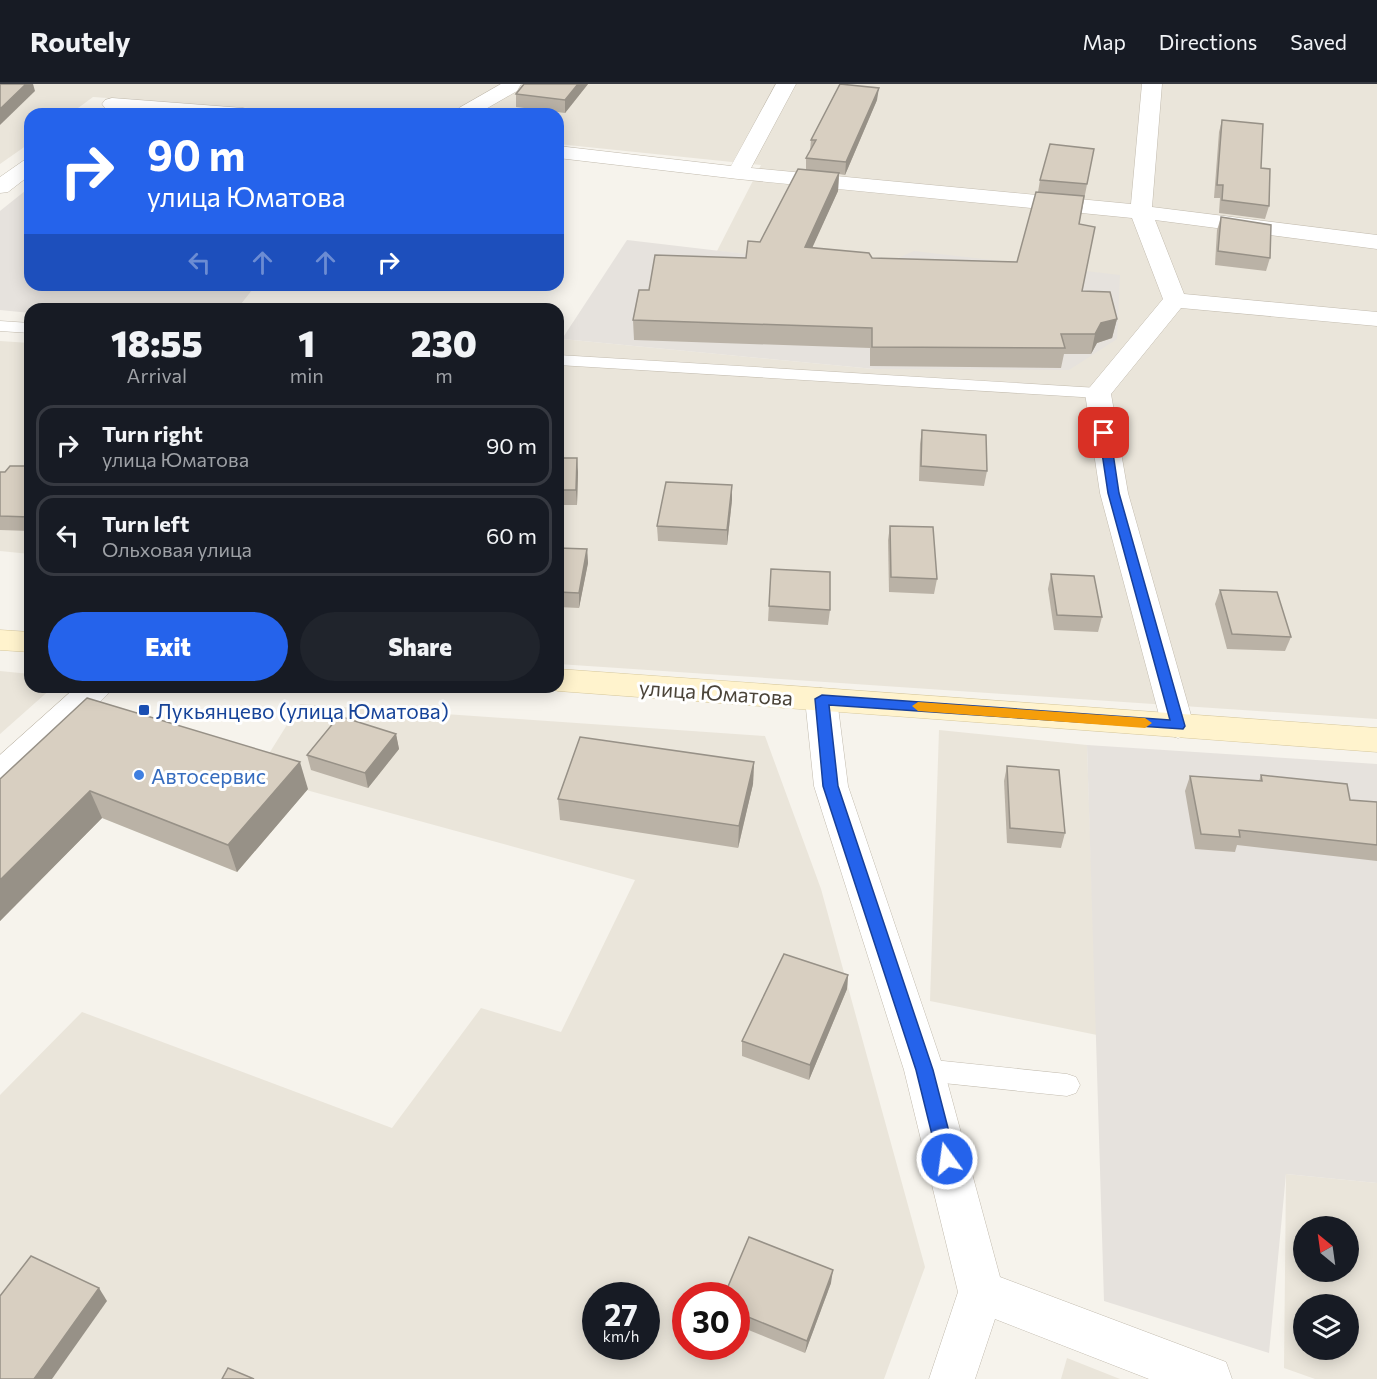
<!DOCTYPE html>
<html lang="en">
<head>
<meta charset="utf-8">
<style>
  :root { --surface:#171b24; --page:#20242c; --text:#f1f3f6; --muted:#9ea1a6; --line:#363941; --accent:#2563eb }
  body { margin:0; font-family:Commissioner,sans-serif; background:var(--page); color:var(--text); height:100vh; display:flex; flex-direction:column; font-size:22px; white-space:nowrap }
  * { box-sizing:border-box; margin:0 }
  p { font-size:20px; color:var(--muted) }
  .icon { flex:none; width:33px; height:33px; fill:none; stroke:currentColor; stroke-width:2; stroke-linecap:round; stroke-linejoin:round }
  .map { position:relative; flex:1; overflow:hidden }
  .drawer { position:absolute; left:24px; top:219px; width:540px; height:390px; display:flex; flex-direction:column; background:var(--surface); border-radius:18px; box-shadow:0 3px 15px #0003 }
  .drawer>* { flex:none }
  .hud { position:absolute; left:24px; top:24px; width:540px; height:183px; border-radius:18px; box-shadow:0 3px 15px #0003; background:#2563eb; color:#fff; overflow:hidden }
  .needle { width:39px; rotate:331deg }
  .buttons { position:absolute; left:1293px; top:1132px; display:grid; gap:12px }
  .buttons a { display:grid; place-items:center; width:66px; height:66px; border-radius:50%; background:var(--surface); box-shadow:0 3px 15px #0003; font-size:30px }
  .speed { position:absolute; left:582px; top:1198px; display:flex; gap:12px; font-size:30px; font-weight:700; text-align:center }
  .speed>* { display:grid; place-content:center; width:78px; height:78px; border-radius:50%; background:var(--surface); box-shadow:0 3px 15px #0003; line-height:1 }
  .speed small { font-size:15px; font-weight:400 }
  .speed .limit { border:9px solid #d22; background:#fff; color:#111 }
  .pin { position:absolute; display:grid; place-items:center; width:51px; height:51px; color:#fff; margin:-26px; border-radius:12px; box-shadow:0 3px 9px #0006 }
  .me { position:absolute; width:66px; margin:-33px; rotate:346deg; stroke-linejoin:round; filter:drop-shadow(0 0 4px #0008) }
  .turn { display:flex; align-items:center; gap:21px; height:126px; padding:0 24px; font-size:27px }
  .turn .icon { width:78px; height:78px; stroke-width:2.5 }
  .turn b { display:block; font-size:42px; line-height:51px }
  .lanes { display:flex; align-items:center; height:57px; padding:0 24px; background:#0003; justify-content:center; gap:30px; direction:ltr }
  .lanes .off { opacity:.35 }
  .eta { display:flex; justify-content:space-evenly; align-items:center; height:102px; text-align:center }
  .eta b { font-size:36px; font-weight:800; line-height:42px }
  .action { display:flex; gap:12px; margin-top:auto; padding:12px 24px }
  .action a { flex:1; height:69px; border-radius:36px; background:var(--accent); color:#fff; font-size:24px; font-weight:800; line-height:69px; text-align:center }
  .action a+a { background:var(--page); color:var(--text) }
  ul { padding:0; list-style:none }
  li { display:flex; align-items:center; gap:18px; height:81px; margin:0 12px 9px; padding:0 12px; border:3px solid var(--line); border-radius:18px }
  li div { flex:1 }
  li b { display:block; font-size:22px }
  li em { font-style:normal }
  header { display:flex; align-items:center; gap:36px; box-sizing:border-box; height:84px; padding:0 30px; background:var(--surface); border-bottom:2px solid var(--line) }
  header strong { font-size:28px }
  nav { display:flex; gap:33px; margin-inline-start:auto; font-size:21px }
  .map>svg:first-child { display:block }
  .residential { fill:#eae5da; fill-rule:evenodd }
  .industrial { fill:#e6e2dd }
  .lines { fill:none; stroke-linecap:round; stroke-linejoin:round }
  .service-casing { stroke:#c2bbae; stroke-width:1 }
  .minor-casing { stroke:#c2bbae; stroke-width:1 }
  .secondary-casing { stroke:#d6c79b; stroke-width:1 }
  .service { fill:#fff; fill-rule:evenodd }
  .minor { fill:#fff; fill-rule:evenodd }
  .secondary { fill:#fff3cd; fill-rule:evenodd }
  .wall { fill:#bab2a6 }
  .shaded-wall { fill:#979187 }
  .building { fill:#d8cfc1; stroke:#979187; stroke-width:1.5 }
  .route { fill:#2563eb; stroke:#184099; stroke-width:1.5 }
  .slow { fill:#f59e0b }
  .transit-dot { fill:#1a4fb4; stroke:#fff; stroke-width:2 }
  .shop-dot { fill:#3f7fe0; stroke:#fff; stroke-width:2 }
  .labels { text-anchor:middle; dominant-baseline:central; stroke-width:6; stroke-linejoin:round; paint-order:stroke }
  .street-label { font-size:21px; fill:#4b4439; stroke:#fff }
  .transit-label { font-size:21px; fill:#164399; stroke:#fff; text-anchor:start }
  .shop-label { font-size:21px; fill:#366cbe; stroke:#fff; text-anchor:start }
</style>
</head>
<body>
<header>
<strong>Routely</strong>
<nav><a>Map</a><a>Directions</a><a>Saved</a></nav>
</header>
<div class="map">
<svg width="1377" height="1295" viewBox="0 0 1377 1295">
  <rect width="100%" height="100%" fill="#f6f3ec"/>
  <g class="residential">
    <path d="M0,0H1377V635L558,580V264L562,255L874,285L873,185L717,167L761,81L558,60V30H490L451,24L420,30H334L93,13L70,30H30V59L0,80Z"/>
    <path d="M0,257L30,259V470L0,467Z"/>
    <path d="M0,587L30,590V603H53L0,650Z"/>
    <path d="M300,620L765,652L821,805L925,1183L884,1295H0V1011L82,928L392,1044L481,924L561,948L635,796L255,692ZM596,1212H646V1263H596ZM686,1212H736V1263H686Z"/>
    <path d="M939,646L1087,661L1097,951L930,917Z"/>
    <path d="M1286,1090L1377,1099V1295H1315L1284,1284ZM1304,1143H1348V1188H1304ZM1304,1221H1348V1266H1304Z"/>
    <path d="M1067,1274L1120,1295H1061Z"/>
  </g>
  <g class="industrial">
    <path d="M30,103V201H256L237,225H30V229L0,226V127Z"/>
    <path d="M627,156L873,185L914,167L1120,191L1117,255L1069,286L874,285L562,255Z"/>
    <path d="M1087,661L1377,680V1099L1286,1090L1269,1269L1104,1217Z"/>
  </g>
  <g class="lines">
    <defs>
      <g id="service">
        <path d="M0,237L30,239V249L0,247Z"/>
        <path d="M558,271L1098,304L1106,309L1098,314L558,281Z"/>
        <path d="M924,975L1067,990L1076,993L1080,1001L1076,1009L1067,1012L924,997L915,994L911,986L915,978Z"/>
      </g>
      <g id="minor">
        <path d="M501,0H521L517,7L477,30H458L456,28L459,24Z"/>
        <path d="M776,0H796L751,84L1131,120L1142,0H1162L1152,123L1377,151V165L1155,136L1184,210L1377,228V242L1181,224L1111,310L1128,409L1194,642L1190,650L1178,654L1166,650L1162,642L1100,409L1085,309L1163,215L1132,134L738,95L558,74V62L731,82Z"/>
        <path d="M112,14L243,24L250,26L253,30H166L105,24L102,20L105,16Z"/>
        <path d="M30,75V91L8,108L0,109V93L23,77Z"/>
        <path d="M76,603H112L107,611L12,700L0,703V671Z"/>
        <path d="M821,604L832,607L837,615L848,702L944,986L1000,1193L1226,1278L1232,1295H1149L995,1235L975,1295H929L958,1208L904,986L814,702L805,615L810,607Z"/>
      </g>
      <g id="secondary">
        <path d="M0,546L30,548V568L0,566Z"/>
        <path d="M558,585L1377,644V668L558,607L547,604L558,603Z"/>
      </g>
    </defs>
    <use href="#service" class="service-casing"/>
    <use href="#minor" class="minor-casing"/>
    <use href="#secondary" class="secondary-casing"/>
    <use href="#service" class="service"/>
    <use href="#minor" class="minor"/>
    <use href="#secondary" class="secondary"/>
  </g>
  <g class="wall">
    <path d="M524,0H588L565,29L516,23V10Z"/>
    <path d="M877,16L845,91L839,90L838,107L812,163L872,174L1017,178L1038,108L1040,96L1094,65L1079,141L1082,207L1117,235L1112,254L1097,259L1091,270H1064L1061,284L870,282V264L634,256L633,236L649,206L746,174L760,158L806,85V74L810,67L811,56Z"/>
    <path d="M1222,36L1261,84L1269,122L1265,135L1219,129L1220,114H1214L1219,48Z"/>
    <path d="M1221,133L1270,174L1266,187L1215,181L1217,146Z"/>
    <path d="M922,346L987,387L984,402L919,397L920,360Z"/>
    <path d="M558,374L578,388L577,421H558Z"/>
    <path d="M30,382V447L0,446V388H5Z"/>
    <path d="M732,416L727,461L658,457L657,442Z"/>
    <path d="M890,442L937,495L934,510L889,508L888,456Z"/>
    <path d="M558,464L587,465L588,479L579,524L558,523Z"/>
    <path d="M771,485L830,526L828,541L768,537Z"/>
    <path d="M1051,490L1102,533L1098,548L1054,546L1048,505Z"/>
    <path d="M1220,506L1291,553L1285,567L1227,565L1215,520Z"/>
    <path d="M396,650L399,665L368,704L311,686L307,671Z"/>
    <path d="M754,678L753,700L738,764L560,736L558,715Z"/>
    <path d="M1007,682L1065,749L1061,764L1007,759L1004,697Z"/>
    <path d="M1261,691L1350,716L1377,718V777L1237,761L1235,768L1195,765L1185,707L1190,692L1259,697Z"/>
    <path d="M0,695L308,705L237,788L102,734L0,837Z"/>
    <path d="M848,891L847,905L809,996L742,972V957Z"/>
    <path d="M831,1199L805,1269L736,1241V1212Z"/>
  </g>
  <g class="shaded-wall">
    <path d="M26,0H33L35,7L0,41V25Z"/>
    <path d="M578,0H588L565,29V16Z"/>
    <path d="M879,4L877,16L845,91L846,78Z"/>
    <path d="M839,89L838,107L804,182L805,163Z"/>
    <path d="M1117,235L1112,254L1097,259L1091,270L1095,250L1101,239Z"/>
    <path d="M577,374L578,388L577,421L576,406Z"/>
    <path d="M732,401V416L727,461V446Z"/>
    <path d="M587,465L588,479L579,524V509Z"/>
    <path d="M396,650L399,665L368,704L365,689Z"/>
    <path d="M300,678L308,705L237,788L228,761Z"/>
    <path d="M754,678L753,700L738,764L739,742Z"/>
    <path d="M90,707L102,734L0,837V796Z"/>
    <path d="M848,891L847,905L809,996L810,981Z"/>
    <path d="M833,1186L831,1199L805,1269L807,1257Z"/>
    <path d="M99,1204L107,1217L52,1295H34Z"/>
  </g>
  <g class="building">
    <path d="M0,0H26L0,25Z"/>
    <path d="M524,0H578L565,16L516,10Z"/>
    <path d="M840,0L879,4L846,78L806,74L816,56H811Z"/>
    <path d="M1222,36L1263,40L1261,84L1270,85L1269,122L1222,116L1223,101H1217Z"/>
    <path d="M1050,60L1094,65L1087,100L1040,96Z"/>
    <path d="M798,85L839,89L805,163L869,169L872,174L1017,178L1036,108L1084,112L1079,140L1095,143L1082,207L1110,208L1117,235L1101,239L1095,250H1061L1065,264L872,263V244L633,236L639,206H649L655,171L746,174L748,157L760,158Z"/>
    <path d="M1221,133L1271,141L1270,174L1218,167Z"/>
    <path d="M922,346L986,351L987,387L921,382Z"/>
    <path d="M558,374H577L576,406H558Z"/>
    <path d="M10,382H30V433L0,432V388H5Z"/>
    <path d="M666,398L732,401L727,446L657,442Z"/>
    <path d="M890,442L933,443L937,495L891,493Z"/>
    <path d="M558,464L587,465L579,509L558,508Z"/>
    <path d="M771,485L830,488V526L769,522Z"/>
    <path d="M1051,490L1094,492L1102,533L1057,531Z"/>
    <path d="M1220,506L1277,508L1291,553L1232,550Z"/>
    <path d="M87,614L300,678L228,761L90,707L0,796V695Z"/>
    <path d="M339,632L396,650L365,689L307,671Z"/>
    <path d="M580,653L754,678L739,742L558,715Z"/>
    <path d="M1007,682L1059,686L1065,749L1010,744Z"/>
    <path d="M1261,691L1347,700L1350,716L1377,718V761L1239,746L1240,753L1201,750L1190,692L1262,697Z"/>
    <path d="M784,870L848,891L810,981L742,957Z"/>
    <path d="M749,1153L833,1186L807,1257L736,1228V1212H724Z"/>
    <path d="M31,1172L99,1204L34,1295H0V1212Z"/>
    <path d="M228,1284L254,1295H222Z"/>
  </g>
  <path class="route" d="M1104,346L1110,349L1119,409L1185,642L1183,645L829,621L838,702L933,986L956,1075L953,1080L947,1083L941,1080L938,1075L916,986L823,702L815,615L822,611L1170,636L1108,409L1099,349Z"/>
  <path class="slow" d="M918,618L1145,634L1152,639L1145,644L918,627L912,622Z"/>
  <rect class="transit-dot" x="138" y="620" width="12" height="12" rx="3"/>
  <circle class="shop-dot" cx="139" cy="691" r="6"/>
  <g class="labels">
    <g class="street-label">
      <text transform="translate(716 608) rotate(4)">улица Юматова</text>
    </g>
    <g class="transit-label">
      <text x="156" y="626">Лукьянцево (улица Юматова)</text>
    </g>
    <g class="shop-label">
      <text x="151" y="691">Автосервис</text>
    </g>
  </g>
</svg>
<div class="buttons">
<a><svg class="needle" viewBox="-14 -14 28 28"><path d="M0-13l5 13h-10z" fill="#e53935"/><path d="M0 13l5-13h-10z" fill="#9ea1a6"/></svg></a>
<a><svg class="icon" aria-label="layers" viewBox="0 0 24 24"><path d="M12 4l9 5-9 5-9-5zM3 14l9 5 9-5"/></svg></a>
</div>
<div class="speed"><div>27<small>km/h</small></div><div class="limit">30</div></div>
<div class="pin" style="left:1104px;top:349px;background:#d93025"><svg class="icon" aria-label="arrive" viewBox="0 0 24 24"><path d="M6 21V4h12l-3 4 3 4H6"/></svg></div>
<svg class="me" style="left:947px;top:1075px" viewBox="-20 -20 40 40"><circle r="17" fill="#2563eb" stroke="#fff" stroke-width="3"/><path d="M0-11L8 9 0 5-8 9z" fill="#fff"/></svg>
<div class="hud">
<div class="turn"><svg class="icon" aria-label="right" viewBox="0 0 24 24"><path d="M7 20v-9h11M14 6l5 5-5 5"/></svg><div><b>90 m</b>улица Юматова</div></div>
<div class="lanes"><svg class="icon off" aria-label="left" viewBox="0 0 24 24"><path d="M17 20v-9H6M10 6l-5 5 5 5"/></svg><svg class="icon off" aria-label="ahead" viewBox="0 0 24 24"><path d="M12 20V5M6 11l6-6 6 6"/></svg><svg class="icon off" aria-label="ahead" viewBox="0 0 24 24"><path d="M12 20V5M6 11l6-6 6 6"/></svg><svg class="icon" aria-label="right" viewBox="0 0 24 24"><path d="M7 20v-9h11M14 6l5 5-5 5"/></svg></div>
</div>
<section class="drawer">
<div class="eta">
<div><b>18:55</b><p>Arrival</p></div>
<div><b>1</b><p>min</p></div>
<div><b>230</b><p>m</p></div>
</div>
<ul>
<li><svg class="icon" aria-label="right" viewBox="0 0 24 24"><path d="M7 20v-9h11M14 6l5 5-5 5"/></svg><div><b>Turn right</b><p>улица Юматова</p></div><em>90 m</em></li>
<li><svg class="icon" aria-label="left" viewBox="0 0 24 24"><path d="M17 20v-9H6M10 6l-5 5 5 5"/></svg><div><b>Turn left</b><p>Ольховая улица</p></div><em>60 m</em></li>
</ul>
<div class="action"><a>Exit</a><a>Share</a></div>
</section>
</div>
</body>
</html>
